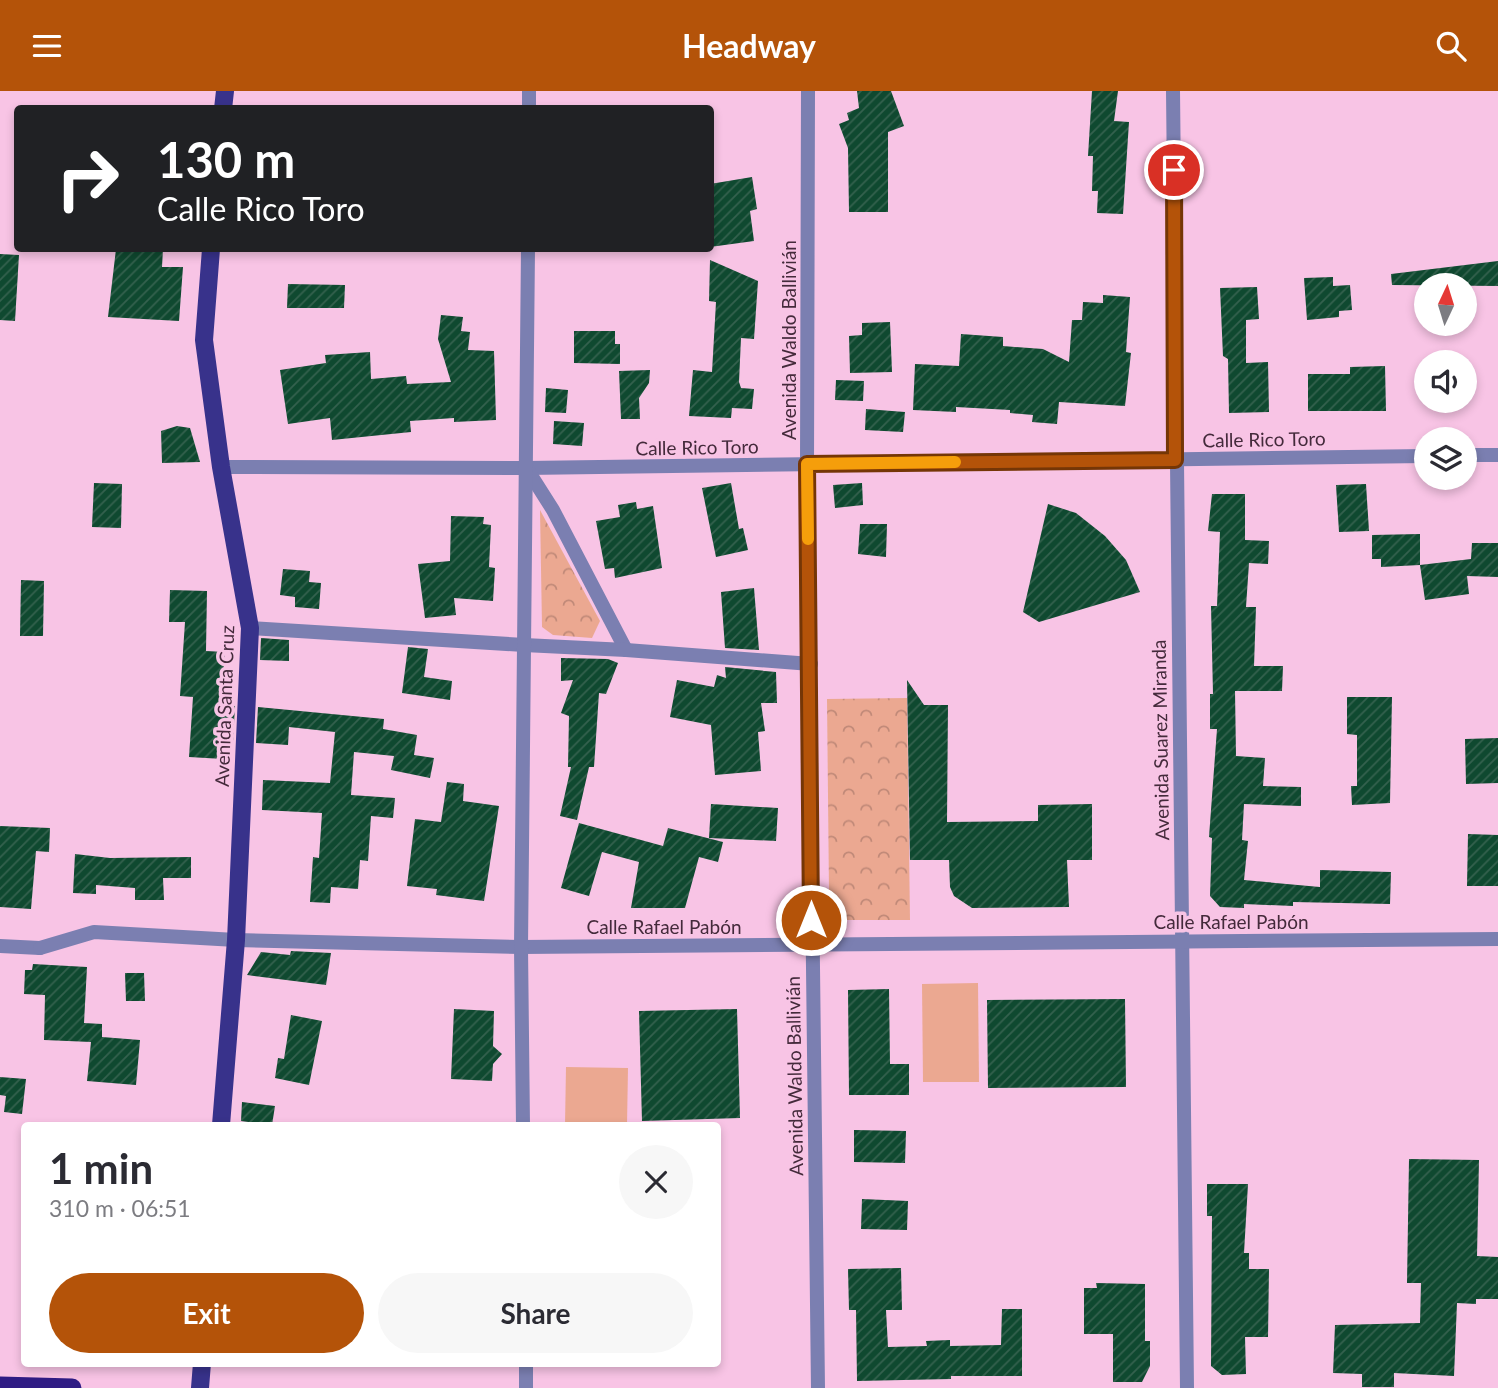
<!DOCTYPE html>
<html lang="en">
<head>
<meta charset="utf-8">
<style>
  :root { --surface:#fff; --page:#f7f7f7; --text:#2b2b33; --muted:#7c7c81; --accent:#b45309 }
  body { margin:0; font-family:Lato,sans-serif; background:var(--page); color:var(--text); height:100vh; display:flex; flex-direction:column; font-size:26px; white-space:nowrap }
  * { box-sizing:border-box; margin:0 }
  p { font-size:23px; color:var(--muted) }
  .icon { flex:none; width:38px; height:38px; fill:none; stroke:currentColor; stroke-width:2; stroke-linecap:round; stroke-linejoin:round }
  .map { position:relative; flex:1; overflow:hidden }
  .details { position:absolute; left:21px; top:1031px; width:700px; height:245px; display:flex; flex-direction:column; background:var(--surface); border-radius:7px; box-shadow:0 4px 10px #0003 }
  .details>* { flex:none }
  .top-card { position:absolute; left:14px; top:14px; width:700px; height:147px; border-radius:7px; box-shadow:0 4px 10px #0003; background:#202124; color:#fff; overflow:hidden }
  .needle { width:46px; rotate:4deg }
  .fabs { position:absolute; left:1414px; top:182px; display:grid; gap:14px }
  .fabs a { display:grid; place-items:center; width:63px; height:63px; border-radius:50%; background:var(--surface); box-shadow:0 4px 10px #0003; font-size:35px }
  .pin { position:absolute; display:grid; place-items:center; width:60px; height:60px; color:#fff; margin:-30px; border:4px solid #fff; border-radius:50%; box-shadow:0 2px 7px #0007 }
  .me { position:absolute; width:77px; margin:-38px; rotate:0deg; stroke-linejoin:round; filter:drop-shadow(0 0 5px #0008) }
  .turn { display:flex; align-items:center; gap:24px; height:147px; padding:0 28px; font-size:32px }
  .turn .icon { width:91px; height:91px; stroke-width:2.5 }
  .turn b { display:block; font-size:49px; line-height:60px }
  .round { display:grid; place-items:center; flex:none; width:74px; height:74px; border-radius:37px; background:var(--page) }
  .summary { display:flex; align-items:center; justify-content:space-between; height:119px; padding:0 28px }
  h1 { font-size:42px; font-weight:700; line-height:52px }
  .action { display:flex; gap:14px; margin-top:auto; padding:14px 28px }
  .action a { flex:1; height:80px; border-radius:42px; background:var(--accent); color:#fff; font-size:28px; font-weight:700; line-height:80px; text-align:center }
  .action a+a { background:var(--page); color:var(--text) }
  header { display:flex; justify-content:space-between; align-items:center; height:91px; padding:0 28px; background:var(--accent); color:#fff; font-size:32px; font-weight:700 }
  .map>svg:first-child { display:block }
  .forest { fill:url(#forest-crowns) }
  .pitch { fill:#eba891 }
  .building { fill:url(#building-hatch) }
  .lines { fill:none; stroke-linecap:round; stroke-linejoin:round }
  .service { stroke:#7b7fb1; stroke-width:14 }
  .minor { stroke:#7b7fb1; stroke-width:14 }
  .primary { stroke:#38328b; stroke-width:18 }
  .trunk { stroke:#2f1c84; stroke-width:19 }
  .route-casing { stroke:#753606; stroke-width:18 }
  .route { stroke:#b45309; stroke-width:12 }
  .slow { stroke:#f59e0b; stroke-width:12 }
  .labels { text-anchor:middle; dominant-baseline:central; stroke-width:7; stroke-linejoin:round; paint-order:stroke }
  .street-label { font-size:19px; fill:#442a3b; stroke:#f8c4e5 }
</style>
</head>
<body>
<header><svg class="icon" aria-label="menu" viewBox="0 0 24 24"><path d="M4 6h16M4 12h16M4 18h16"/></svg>Headway<svg class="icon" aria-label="search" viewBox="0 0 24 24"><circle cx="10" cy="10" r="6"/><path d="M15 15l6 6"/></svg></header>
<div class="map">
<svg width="1498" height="1297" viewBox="0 0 1498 1297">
  <defs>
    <pattern id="forest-crowns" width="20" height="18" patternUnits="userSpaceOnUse" patternTransform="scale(1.75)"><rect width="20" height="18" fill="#eba891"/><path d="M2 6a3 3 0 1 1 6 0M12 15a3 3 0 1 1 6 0" fill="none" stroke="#c08978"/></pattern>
    <pattern id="building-hatch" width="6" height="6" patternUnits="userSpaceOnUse" patternTransform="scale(1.75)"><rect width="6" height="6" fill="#0f4930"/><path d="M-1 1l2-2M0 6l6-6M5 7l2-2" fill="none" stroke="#34614e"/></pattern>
  </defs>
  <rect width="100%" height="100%" fill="#f8c4e5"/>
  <g class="forest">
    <path d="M540,419L600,530L592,547L553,544L542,536Z"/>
    <path d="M907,607L910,829H842L832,820L829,801L827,608Z"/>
  </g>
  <g class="pitch">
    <path d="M978,892L979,991H923L922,893Z"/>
    <path d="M566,976L628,977L627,1034H565Z"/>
  </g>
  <g class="building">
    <path d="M857,0H891L904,35L888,41V121H849L848,57L839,33L849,29L847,22L859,17Z"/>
    <path d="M1092,0H1118L1114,30L1129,31L1123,123L1097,122L1098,100H1092L1093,65H1088Z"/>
    <path d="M752,86L757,118L750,120L754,150L710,156V93Z"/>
    <path d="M116,158H163L162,176H183L179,230L108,226Z"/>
    <path d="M0,163L19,164L15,230L0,229Z"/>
    <path d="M710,169L758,190L754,248L741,247L739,291L741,297L754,298L752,318L732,317L731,327L689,325L693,279L712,281L716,211L709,210Z"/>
    <path d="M1498,170V195L1392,194L1391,183Z"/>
    <path d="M1333,186V195L1350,194L1352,219L1339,220V226L1307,229L1304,187Z"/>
    <path d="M288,193L345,194L344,217H287Z"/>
    <path d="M1257,196L1259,228L1246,229V272L1268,271L1269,321L1229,322L1228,268L1223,265L1220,197Z"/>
    <path d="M1103,204L1130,206L1126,261L1131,262L1125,315L1059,311L1057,333L1032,331L1033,324L1010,322V319L956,316V321L913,319L915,273L959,275L961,243L1003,246V255L1043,258L1069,271L1072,229H1082L1083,211L1103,212Z"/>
    <path d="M441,224L463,226L461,240L470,241L468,259L494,260L496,329L454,331V327L410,330L411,341L332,349L330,327L288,333L280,279L326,272L325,264L370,261L371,288L406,285L407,293L451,291L438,248Z"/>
    <path d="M890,231L892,281L850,282L849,245L862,244V232Z"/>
    <path d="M574,240H615V253H620V273L574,272Z"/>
    <path d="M1385,275L1386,320H1308V283H1350V276Z"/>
    <path d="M650,279L649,292L639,307L640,328H621L619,280Z"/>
    <path d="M836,289L864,290L863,310L835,309Z"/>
    <path d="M546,297L568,299L566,322L545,321Z"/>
    <path d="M866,318L905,321L903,341L865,339Z"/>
    <path d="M554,330L584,332L582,355L553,353Z"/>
    <path d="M177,335L190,337L200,371L162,372L161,340Z"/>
    <path d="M94,392L122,393L121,437L92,436Z"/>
    <path d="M731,392L739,438L743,437L748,459L716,466L702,397Z"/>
    <path d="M862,392L863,414L835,417L833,394Z"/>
    <path d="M1366,393L1369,440L1339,441L1336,394Z"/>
    <path d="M1212,403H1245V449L1269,450L1268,473L1249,472L1246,516H1256L1254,575H1283L1282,600H1235L1236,665L1265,667L1263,695L1301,696V715L1244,713L1242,749L1248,750L1244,789L1320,796V779L1391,781L1390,813L1293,811V815L1244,813V817L1220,816L1210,805L1212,747L1209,746L1217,638H1210V603H1213L1211,515H1217L1220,441L1208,440Z"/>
    <path d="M636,411L637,418L653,415L662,477L615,487L614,477L605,478L596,430L620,426L618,414Z"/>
    <path d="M1048,413L1076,422L1105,445L1126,469L1140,501L1039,531L1023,521Z"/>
    <path d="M451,425L484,426L483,433L491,434L489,476L495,477L493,510L454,507L456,524L425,527L418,473L450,470Z"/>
    <path d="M860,433H887L886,466L858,463Z"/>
    <path d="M1420,443V474L1381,476V468H1372V444Z"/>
    <path d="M1472,452H1498V486L1467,485L1469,503L1425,509L1420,474L1471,468Z"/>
    <path d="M283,478L310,480L309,491L321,492L319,518L295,516V506L280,504Z"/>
    <path d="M21,489L44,490L43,545H20Z"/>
    <path d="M754,497L759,559L725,557L721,501Z"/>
    <path d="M170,499L207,500L206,560L225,561L221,608L226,607V614L235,615L233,651H224L223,668L189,666L193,606L180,605L185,531H169Z"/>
    <path d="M261,547L289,549V570L260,569Z"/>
    <path d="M408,556L428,558L424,586L452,590L450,609L402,602Z"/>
    <path d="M561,567L608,568L618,572L606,603L599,602L594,676H589L577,729L560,725L571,676H568L569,625L561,622L573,589L561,590Z"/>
    <path d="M725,576L776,581L777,612H761L765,640L758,641L761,680L715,684L711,634L670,626L677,589L714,596L717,584L726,587Z"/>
    <path d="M907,589L924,614H948L947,731L1038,730V714L1092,713V769H1067L1069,816L972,817L954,805L950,796L949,769H910Z"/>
    <path d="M1347,606H1392L1390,712L1352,714L1351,695H1357V644L1347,643Z"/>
    <path d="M258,616L384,628L383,638L417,644L414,664L434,667L430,687L391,679L394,665L354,661L351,704L395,707L393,727L371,725L368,770L360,769L358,798L331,796L330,812L310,811L313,766L319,767L322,722L262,719L263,689L330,692L335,641L289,636L288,654L256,652Z"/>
    <path d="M1498,647V692L1466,693L1465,648Z"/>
    <path d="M447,691L464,693L463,710L499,715L484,810L436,804L437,798L407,795L415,728L441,731Z"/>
    <path d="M711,713L778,717L776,750L709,747Z"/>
    <path d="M579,732L663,755L668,737L723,751L718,771L699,766L685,817H631L639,771L602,761L589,805L561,797Z"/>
    <path d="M0,735L50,737L49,761L36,760L31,818L0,816Z"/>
    <path d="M1468,743L1498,744V795H1467Z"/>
    <path d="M75,763L110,767L191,766V787H163L164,809H135V797L96,794V803L73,802Z"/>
    <path d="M291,860L331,862L326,894L247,884L261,861L290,864Z"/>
    <path d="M33,873L87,876L84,932L102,933V946L140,949L136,994L87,990L91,951L44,949L45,904L24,903L25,879H32Z"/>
    <path d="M125,882H144L145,910H126Z"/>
    <path d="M889,898L890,973H909V1004H849L848,899Z"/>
    <path d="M1125,908L1126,996L988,997L987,909Z"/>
    <path d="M454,918L494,920L493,955L502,963L493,973L492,990L451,988Z"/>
    <path d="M737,918L740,1027L642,1030L639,920Z"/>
    <path d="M291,924L322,930L309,994L275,987L278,967L284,968Z"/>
    <path d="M0,986L26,988L22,1023L4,1021L6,1005L0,1004Z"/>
    <path d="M242,1011L275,1015L272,1034L241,1030Z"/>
    <path d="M854,1039L906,1040L905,1072L854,1071Z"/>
    <path d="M1409,1068L1479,1069L1477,1165L1498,1166V1208H1476V1213L1457,1212L1454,1285L1394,1282V1296H1362V1283L1333,1282L1335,1234L1420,1232L1421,1192H1407Z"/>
    <path d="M1207,1093H1248L1244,1162H1249V1178H1269L1268,1246H1245L1246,1283L1222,1284L1211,1275L1212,1125H1207Z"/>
    <path d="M862,1108L908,1110L907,1139L861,1138Z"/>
    <path d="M901,1177L902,1219H886L888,1256L927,1255L926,1250L950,1249V1255L1001,1254L1002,1218H1022V1285H951V1288L857,1290L856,1219H849L848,1178Z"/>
    <path d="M1096,1192L1145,1193V1250H1150V1275L1142,1291H1113V1243H1084V1197H1097Z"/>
  </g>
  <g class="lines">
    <g class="service">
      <path d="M250,537L524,554"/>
      <path d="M626,559L811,573"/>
      <path d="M0,855L40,857"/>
    </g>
    <g class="minor">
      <path d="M808,0L807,373L818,1297"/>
      <path d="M1173,0L1187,1297"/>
      <path d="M529,18V0"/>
      <path d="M1465,364H1498"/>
      <path d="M221,376L526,377L1426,365"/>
      <path d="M527,378L553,419L626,559"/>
      <path d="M524,554L626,559"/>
      <path d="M40,857L94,841L236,849L521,856L1498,848"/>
      <path d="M523,1034L521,856L528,158"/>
      <path d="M526,1272V1297"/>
    </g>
    <g class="primary">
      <path d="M223,18L225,0"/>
      <path d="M211,158L204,249L221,376L250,537L236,849L221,1034"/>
      <path d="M200,1297L202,1272"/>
    </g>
    <path class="trunk" d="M0,1295L72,1297"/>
  </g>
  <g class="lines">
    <defs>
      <path id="route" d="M811,829L807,373L1175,369L1174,79"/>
    </defs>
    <use href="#route" class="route-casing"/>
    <use href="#route" class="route"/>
    <path class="slow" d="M808,448L807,373L955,371"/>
  </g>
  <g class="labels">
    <g class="street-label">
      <text transform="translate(788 249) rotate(-90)">Avenida Waldo Ballivián</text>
      <text transform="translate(1264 348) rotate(-1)">Calle Rico Toro</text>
      <text transform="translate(697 356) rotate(-1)">Calle Rico Toro</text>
      <text transform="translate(224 615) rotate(-88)">Avenida Santa Cruz</text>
      <text transform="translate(1160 649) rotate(-91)">Avenida Suarez Miranda</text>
      <text x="1231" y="830">Calle Rafael Pabón</text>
      <text x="664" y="835">Calle Rafael Pabón</text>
      <text transform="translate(794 985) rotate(-91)">Avenida Waldo Ballivián</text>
    </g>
  </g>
</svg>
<div class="fabs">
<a><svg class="needle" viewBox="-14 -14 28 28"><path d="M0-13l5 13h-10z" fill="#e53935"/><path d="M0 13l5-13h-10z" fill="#7c7c81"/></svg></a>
<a><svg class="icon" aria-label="sound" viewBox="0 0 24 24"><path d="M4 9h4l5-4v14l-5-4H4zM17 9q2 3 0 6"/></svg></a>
<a><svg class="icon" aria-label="layers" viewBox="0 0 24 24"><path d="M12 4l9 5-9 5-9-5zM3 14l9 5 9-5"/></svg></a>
</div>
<div class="pin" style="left:1174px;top:79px;background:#d93025"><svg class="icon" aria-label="arrive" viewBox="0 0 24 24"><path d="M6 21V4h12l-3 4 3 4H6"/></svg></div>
<svg class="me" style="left:811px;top:829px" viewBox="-20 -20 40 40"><circle r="17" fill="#b45309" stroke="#fff" stroke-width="3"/><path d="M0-11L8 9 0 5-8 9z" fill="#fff"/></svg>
<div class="top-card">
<div class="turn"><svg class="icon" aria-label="right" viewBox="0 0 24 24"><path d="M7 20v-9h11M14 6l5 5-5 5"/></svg><div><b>130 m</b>Calle Rico Toro</div></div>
</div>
<section class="details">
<div class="summary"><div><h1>1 min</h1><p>310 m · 06:51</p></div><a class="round"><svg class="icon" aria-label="close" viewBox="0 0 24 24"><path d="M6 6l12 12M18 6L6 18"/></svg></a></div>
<div class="action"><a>Exit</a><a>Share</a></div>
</section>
</div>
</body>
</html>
